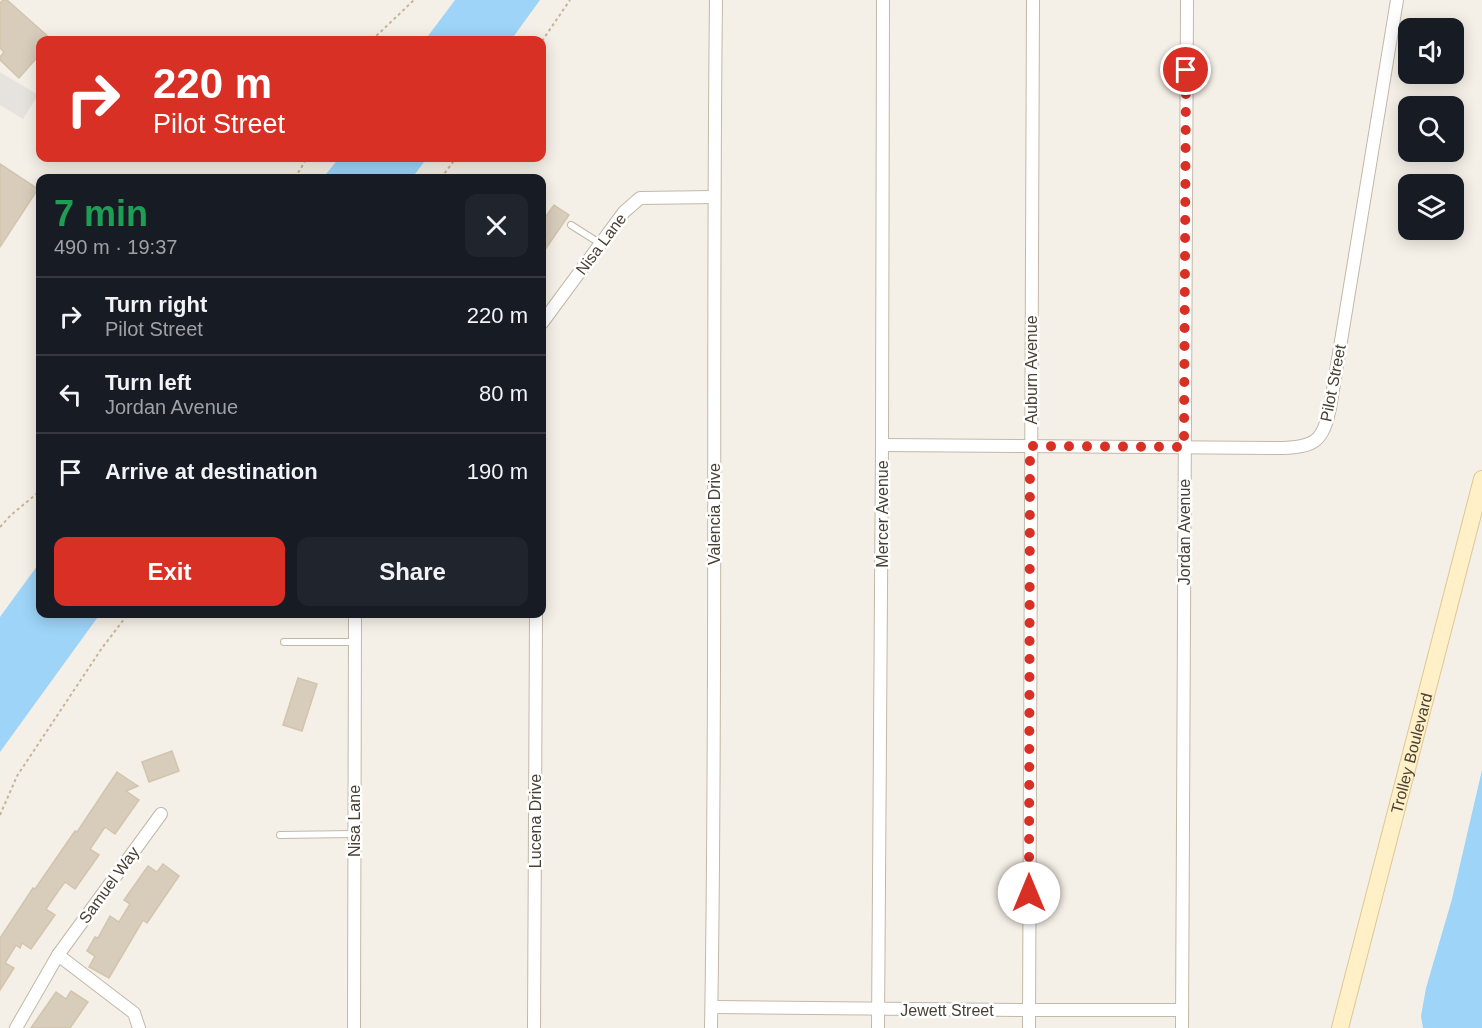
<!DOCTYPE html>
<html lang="en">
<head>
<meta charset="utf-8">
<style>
  :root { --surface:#171b24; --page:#20242c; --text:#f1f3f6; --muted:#9ea1a6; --line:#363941; --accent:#d93025 }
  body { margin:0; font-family:Helvetica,sans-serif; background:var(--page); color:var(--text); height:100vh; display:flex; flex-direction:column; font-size:22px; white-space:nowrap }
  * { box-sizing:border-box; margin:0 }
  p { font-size:20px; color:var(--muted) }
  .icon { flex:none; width:33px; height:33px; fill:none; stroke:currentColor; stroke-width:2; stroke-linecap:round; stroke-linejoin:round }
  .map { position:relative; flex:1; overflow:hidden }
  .panel { position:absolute; left:36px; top:174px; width:510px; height:444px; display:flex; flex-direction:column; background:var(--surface); border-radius:12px; box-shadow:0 3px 15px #0003 }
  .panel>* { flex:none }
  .top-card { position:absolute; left:36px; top:36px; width:510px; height:126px; border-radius:12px; box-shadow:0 3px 15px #0003; background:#d93025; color:#fff; overflow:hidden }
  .tools { position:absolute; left:1398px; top:18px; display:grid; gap:12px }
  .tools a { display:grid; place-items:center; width:66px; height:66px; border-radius:12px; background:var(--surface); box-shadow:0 3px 15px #0003; font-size:30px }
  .pin { position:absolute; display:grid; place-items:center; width:51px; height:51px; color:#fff; margin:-26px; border:3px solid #fff; border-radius:50%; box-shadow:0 2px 6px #0007 }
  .me { position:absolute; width:66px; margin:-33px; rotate:0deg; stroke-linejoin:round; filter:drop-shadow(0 0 4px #0008) }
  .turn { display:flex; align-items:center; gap:21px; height:126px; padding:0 18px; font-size:27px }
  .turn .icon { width:78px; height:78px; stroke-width:2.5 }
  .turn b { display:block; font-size:42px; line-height:51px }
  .round { display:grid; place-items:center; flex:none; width:63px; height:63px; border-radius:12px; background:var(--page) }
  .head { display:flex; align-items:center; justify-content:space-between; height:102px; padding:0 18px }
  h1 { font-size:36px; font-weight:800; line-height:45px; color:#1e9e55 }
  .cta { display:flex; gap:12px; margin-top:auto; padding:12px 18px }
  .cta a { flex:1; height:69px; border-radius:12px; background:var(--accent); color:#fff; font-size:24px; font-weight:800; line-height:69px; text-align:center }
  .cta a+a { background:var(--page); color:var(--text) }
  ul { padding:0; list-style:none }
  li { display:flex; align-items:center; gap:18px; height:78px; padding:0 18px; border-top:2px solid var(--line) }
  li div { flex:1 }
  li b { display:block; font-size:22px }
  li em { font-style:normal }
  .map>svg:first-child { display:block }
  .parking { fill:#e6e3df }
  .water { fill:#9dd4f8 }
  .building { fill:#d8ccbb; stroke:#d3c4ad; stroke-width:1.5 }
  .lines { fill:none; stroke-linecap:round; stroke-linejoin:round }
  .lane-casing { stroke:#c2b8a8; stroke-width:8 }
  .street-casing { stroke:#c2b8a8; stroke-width:14 }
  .secondary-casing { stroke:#ddc893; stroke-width:18 }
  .path { stroke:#c5b498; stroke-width:2; stroke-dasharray:3 3; stroke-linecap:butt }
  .lane { stroke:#fff; stroke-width:6 }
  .street { stroke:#fff; stroke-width:12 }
  .secondary { stroke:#fff0c7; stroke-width:16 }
  .route { stroke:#d93025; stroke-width:10; stroke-dasharray:0 18 }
  .labels { text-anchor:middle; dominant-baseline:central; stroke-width:5; stroke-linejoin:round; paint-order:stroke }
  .street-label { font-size:16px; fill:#494135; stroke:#fff }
</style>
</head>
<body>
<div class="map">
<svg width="1482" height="1028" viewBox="0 0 1482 1028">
  <rect width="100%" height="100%" fill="#f5f0e7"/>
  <path class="parking" d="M0,72L38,95L23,119L0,105Z"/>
  <g class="water">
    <path d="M455,0H540L511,40H425Z"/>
    <path d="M339,158H427L412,178H323Z"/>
    <path d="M40,562V614H100L0,752V617Z"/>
    <path d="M1482,770V1028H1423L1421,1016L1426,988L1452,899Z"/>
  </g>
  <g class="building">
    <path d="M3,0H7L52,40H40V54L19,78L0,60V57L4,52L0,48V3Z"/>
    <path d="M0,164L38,189L0,247Z"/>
    <path d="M554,205L569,215L542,254V222Z"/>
    <path d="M298,678L317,684L302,731L283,725Z"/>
    <path d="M172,751L179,771L149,782L142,762Z"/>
    <path d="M117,772L138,786L126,791L139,800L115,834L105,827L90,849L99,855L75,889L65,882L59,890L46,909L55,915L31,949L22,943L20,948L16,945L5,963L14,968L0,990V938L33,888L35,889L75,831L77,832Z"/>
    <path d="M163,864L179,876L147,923L143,920L109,978L89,967L95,956L87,951L95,937L98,938L110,916L119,922L130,904L124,900L148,866L157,872Z"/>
    <path d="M71,991L88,1002L70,1028H31L56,992L66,999Z"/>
  </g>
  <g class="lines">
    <defs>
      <g id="lane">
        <path d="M571,225L601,244"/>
        <path d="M284,642H354"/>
        <path d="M280,835L354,834"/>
      </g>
      <g id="street">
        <path d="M542,323L624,212L640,198L714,197"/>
        <path d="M882,445L1282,448C1315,447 1323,441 1330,408L1397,0"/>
        <path d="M58,955L161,814"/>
        <path d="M712,1007L1029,1010H1182"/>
        <path d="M16,1028L58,955L134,1013L139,1028"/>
        <path d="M354,1028L355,614"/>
        <path d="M534,1028L536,614"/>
        <path d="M711,1028C717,685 712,343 716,0"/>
        <path d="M878,1028L882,445L883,0"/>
        <path d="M1029,1028L1033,0"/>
        <path d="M1182,1028L1187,0"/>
      </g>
      <g id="secondary">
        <path id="s1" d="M1340,1028L1482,479"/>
      </g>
    </defs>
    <use href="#lane" class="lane-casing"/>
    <use href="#street" class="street-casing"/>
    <use href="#secondary" class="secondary-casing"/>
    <g class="path">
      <path d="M372,40L414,0"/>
      <path d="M542,41L570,0"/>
      <path d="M295,178L307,158"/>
      <path d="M441,178L456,158"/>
      <path d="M0,527L11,515L40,491"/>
      <path d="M0,815L17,776L102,648L128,614"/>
    </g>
    <use href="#lane" class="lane"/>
    <use href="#street" class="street"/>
    <use href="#secondary" class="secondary"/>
  </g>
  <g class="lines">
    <path class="route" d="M1029,893L1030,446L1184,447L1186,70"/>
  </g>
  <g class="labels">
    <g class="street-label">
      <text transform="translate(601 244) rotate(-53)">Nisa Lane</text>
      <text transform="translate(1031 370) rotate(-90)">Auburn Avenue</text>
      <text transform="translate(1333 383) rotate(-79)">Pilot Street</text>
      <text transform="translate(714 514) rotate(-90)">Valencia Drive</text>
      <text transform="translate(882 514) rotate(-90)">Mercer Avenue</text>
      <text transform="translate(1184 532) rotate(-90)">Jordan Avenue</text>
      <text stroke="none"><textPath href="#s1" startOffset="284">Trolley Boulevard</textPath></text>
      <text transform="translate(354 821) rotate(-90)">Nisa Lane</text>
      <text transform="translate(535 821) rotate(-90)">Lucena Drive</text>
      <text transform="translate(109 885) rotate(-54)">Samuel Way</text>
      <text x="947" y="1010">Jewett Street</text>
    </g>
  </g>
</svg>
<div class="tools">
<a><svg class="icon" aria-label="sound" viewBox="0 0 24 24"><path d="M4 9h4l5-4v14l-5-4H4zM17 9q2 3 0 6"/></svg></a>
<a><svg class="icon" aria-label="search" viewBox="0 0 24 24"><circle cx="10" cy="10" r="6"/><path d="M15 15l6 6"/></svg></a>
<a><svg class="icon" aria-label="layers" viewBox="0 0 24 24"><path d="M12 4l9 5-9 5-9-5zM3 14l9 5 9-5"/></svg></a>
</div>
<div class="pin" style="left:1186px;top:70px;background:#d93025"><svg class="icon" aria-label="arrive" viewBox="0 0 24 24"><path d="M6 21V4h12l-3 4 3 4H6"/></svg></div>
<svg class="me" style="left:1029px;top:893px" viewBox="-20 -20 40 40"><circle r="19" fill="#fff"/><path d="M0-13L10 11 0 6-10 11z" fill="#d93025"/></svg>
<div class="top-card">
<div class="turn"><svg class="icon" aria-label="right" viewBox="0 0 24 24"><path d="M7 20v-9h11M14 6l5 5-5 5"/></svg><div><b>220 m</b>Pilot Street</div></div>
</div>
<section class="panel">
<div class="head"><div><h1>7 min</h1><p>490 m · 19:37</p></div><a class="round"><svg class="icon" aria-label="close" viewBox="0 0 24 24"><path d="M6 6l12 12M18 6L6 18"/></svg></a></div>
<ul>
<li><svg class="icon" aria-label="right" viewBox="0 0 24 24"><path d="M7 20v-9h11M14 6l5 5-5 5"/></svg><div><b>Turn right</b><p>Pilot Street</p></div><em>220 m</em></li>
<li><svg class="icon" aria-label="left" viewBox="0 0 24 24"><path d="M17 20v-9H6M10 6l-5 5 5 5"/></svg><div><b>Turn left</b><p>Jordan Avenue</p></div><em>80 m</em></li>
<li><svg class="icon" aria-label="arrive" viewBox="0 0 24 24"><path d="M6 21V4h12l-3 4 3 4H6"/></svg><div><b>Arrive at destination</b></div><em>190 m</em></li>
</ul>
<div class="cta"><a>Exit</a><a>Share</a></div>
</section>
</div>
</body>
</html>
